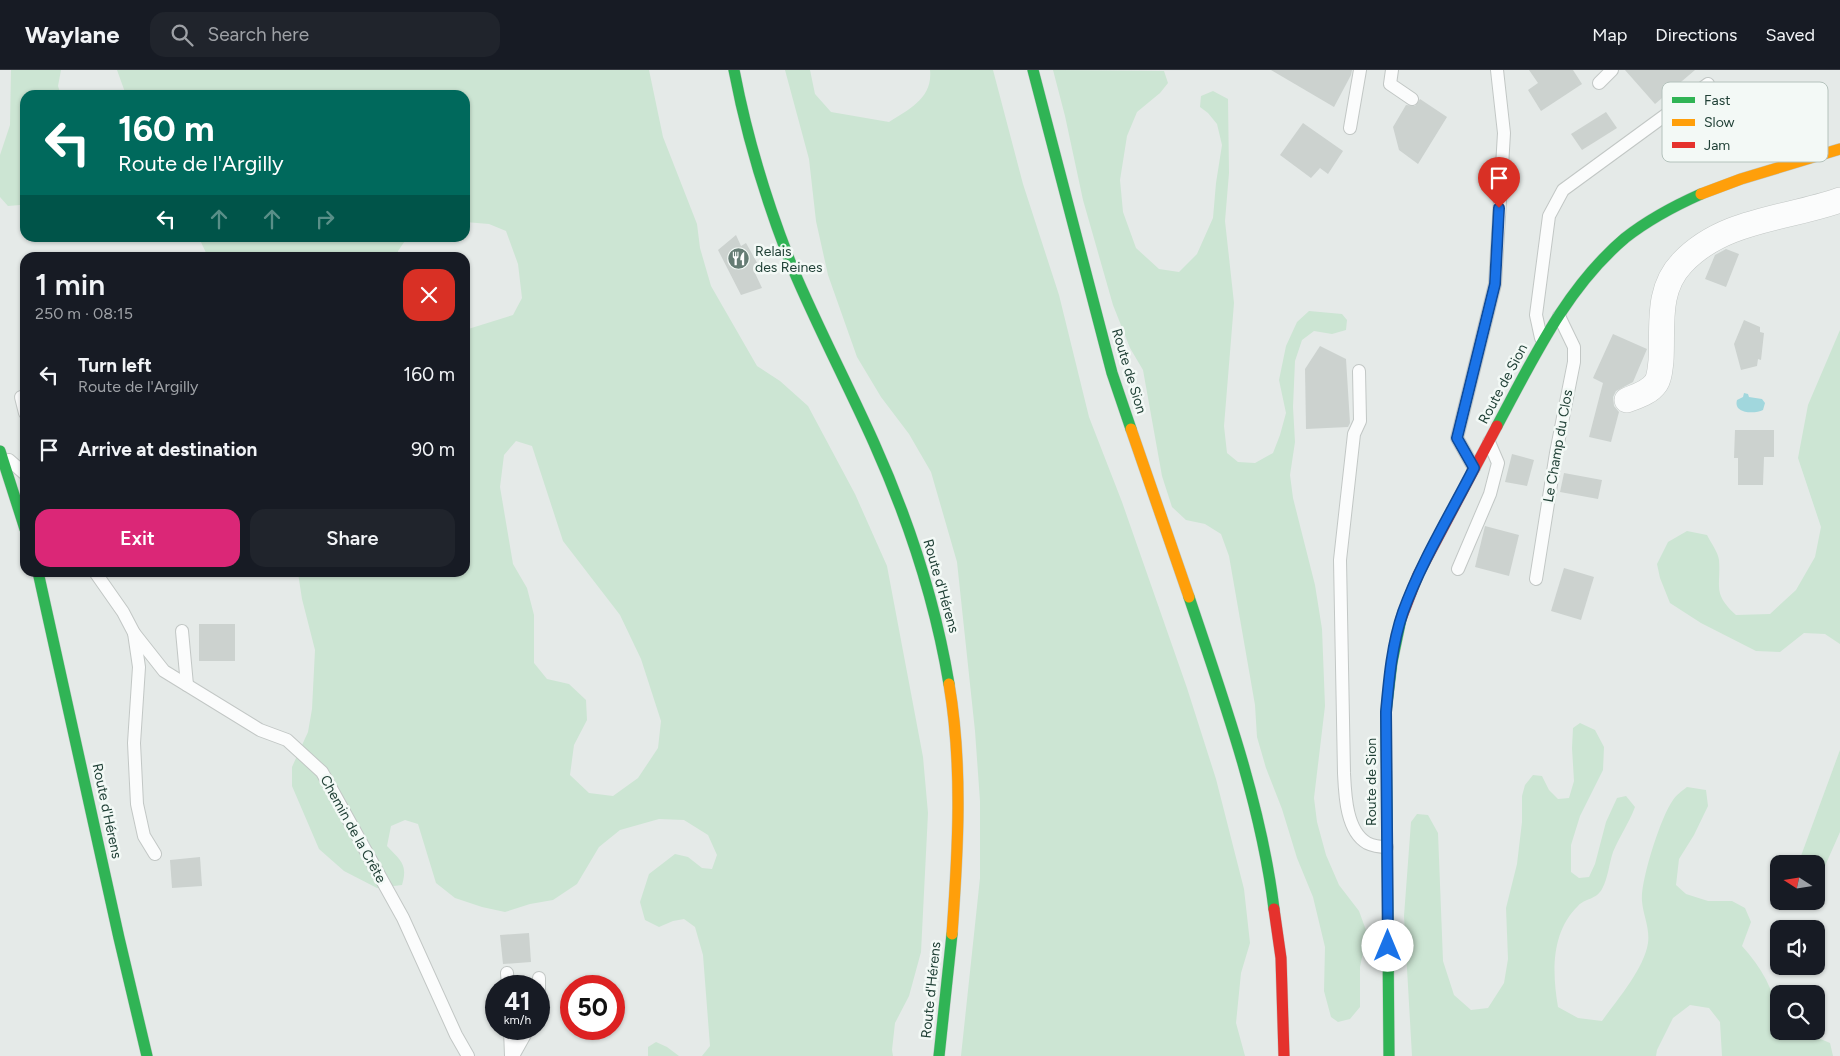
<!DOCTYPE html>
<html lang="en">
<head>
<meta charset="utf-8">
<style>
  :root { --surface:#171b24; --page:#20242c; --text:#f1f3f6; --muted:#9ea1a6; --line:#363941; --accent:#db2777 }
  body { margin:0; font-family:Figtree,sans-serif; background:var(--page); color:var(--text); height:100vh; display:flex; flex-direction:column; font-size:19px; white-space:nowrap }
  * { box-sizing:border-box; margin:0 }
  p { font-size:16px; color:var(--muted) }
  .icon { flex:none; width:28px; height:28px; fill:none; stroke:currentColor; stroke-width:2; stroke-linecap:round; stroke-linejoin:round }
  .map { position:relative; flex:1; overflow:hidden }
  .panel { position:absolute; left:20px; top:182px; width:450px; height:325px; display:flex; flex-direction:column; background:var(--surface); border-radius:15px; box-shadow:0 1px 4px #0004 }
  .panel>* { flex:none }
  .top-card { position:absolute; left:20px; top:20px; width:450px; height:152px; border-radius:15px; box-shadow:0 1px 4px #0004; background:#00695c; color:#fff; overflow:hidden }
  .needle { width:32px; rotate:282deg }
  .tools { position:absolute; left:1770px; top:785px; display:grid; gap:10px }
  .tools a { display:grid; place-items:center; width:55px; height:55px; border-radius:10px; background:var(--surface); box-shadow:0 1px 4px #0004; font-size:25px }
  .speed { position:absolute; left:485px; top:905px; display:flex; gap:10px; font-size:25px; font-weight:700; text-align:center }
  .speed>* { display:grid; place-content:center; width:65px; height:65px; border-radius:50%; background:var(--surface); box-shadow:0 1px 4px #0004; line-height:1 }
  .speed small { font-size:12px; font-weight:400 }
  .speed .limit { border:8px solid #d22; background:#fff; color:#111 }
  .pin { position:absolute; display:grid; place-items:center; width:42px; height:42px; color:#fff; margin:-51px -21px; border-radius:50% 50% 50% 0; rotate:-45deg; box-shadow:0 0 5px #0007 }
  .pin .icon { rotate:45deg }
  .me { position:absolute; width:55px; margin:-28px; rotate:0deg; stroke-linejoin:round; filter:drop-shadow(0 0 4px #0008) }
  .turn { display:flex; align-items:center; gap:18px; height:105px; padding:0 15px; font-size:22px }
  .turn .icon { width:65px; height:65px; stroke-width:2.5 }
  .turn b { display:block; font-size:35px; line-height:42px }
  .lanes { display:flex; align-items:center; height:48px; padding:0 15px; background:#0003; justify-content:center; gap:25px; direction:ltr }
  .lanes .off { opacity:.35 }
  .round { display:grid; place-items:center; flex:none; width:52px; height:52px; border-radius:15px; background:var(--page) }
  .head { display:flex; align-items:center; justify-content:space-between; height:85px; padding:0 15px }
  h1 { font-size:30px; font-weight:600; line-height:38px }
  .action { display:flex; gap:10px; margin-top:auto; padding:10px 15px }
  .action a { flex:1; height:58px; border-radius:15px; background:var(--accent); color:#fff; font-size:20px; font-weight:600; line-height:58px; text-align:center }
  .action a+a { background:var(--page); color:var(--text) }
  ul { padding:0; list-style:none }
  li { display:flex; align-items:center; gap:15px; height:75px; padding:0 15px }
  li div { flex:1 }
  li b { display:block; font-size:19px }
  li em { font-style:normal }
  header { display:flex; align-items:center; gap:30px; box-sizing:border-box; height:70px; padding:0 25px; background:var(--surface); border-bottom:1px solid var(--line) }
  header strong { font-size:24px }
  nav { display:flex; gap:28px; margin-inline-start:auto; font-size:18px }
  .search { width:350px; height:45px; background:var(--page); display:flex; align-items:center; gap:12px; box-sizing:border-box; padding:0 18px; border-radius:15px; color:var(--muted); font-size:19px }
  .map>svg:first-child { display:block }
  .green { fill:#cce5d3; fill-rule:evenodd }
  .water { fill:#a1d7dd }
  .building { fill:#ccd2cf }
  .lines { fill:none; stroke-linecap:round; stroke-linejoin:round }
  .lane-casing { stroke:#c2c7c5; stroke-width:14 }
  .street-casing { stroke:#c2c7c5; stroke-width:26 }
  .fast-casing { stroke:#c0c8c5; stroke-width:12 }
  .slow-casing { stroke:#c0c8c5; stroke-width:12 }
  .jam-casing { stroke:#c0c8c5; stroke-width:12 }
  .lane { stroke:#fbfcfc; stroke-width:12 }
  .street { stroke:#fbfcfc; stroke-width:25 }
  .fast { stroke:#30b455; stroke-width:11 }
  .slow { stroke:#ff9f0a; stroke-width:11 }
  .jam { stroke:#e5322d; stroke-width:11 }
  .route-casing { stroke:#114b97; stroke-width:12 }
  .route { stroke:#1a73e8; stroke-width:9 }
  .labels { text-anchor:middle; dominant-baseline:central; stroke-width:5; stroke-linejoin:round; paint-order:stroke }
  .poi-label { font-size:14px; fill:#204036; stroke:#f3f9f6; text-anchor:start }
  .street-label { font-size:14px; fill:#204036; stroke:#f3f9f6 }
  .key { fill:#f3f9f6; stroke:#b4c2bc; stroke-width:1 }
  .key-label { font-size:14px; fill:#204036 }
</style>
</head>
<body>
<header>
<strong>Waylane</strong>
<div class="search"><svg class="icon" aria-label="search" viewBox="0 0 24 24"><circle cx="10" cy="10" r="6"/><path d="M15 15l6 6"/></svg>Search here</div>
<nav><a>Map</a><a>Directions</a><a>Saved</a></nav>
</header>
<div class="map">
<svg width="1840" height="986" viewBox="0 0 1840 986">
  <rect width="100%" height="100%" fill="#e5eae8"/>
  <g class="green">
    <path d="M11,0H61L58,16L61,25H25V131L20,135L8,136L0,127V85L10,55Z"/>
    <path d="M117,0H649L663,67L697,154L700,178L711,216L757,296L780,311L808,336L855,424L887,496L923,687L928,743L921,882L909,926L895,953L892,980L893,986H702L710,976L703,885L695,857L684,849L673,851L659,857L645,850L640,832L649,804L675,784L688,787L702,798L712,799L717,785L708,765L684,750L659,749L620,760L599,777L577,814L553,830L530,834L505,842L482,837L455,828L436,813L418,754L405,750L391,756L387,776C401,791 408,794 402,815L377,818L344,801L319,779L292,716V697L308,662L312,639L315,580L302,529L298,503L465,502V260L513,245L522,228L518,194L506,161L489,154L465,152V25H126ZM516,371L532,376L563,471L620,545L641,589L661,651L658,678L638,708L613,726L589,723L570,705L574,675L587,650L586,630L569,614L547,609L534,593V545L527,518L513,494L500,417L504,385Z"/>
    <path d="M785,0H810L815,24L831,42L889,52C909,39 933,28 930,0H993L1023,114L1059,225L1089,347L1122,432L1187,618L1216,709L1244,819L1250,873L1241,903L1236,953L1245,986H961L980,808V731L975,661L957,492L931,402L909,364L881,327L857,287L828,205L816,151L809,89Z"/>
    <path d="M1053,0L1164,1L1168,13L1160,23L1137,42L1127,66L1120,110L1123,142L1136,178L1159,199L1179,202L1197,184L1213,148L1216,113L1222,75L1217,54L1208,43L1200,37L1201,26L1213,21L1228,29L1229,103L1225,151L1234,233L1224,356L1227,383L1238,392L1255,393L1273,383L1280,365L1286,343L1279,310L1286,276L1297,252L1309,241L1342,244L1347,250L1346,260L1332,264L1314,261L1302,270L1295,291L1293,337L1295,372L1290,405L1293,428L1315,515L1322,559L1325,636L1314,728L1317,752L1326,785L1339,815L1359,841L1367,863L1360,897V937L1350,949L1338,952L1331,947L1324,921L1325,877L1313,827L1297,788L1282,739L1266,698L1257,667L1255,635L1229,486L1221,464L1205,454L1186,450L1172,437L1162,406L1143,300L1130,278L1113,235L1083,130L1065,46Z"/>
    <path d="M199,168H407L398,181V188L208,187Z"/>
    <path d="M1840,260V574L1825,564L1804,563L1780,582L1756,581L1701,553L1670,533L1660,508L1657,494L1668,472L1687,461L1707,465C1711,473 1718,482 1719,490C1721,517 1712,523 1736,545L1770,544L1796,520L1815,487L1821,457L1798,388L1808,335Z"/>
    <path d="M1580,653L1595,660L1604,677L1603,700L1580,746L1571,775V802L1579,808L1589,807L1595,794L1606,752L1617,728L1626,726L1635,737C1629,753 1619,767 1613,782C1609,794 1608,808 1602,819C1596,830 1585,828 1578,836C1551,862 1552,902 1558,937L1578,948L1602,951C1617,930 1644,899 1648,873C1650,858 1643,845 1642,831C1640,812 1661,746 1673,730C1676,725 1682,721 1687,717L1706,720L1708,736L1694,765L1679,789L1676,815L1686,824L1708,831H1732L1745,838L1751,852L1742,876C1764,900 1779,928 1779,961L1809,964L1830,973L1833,986H1722L1720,952L1709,938L1690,935L1673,948L1657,980L1656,986H1412L1404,846L1411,752L1417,744L1428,745L1438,763L1443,891L1454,925L1471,940L1488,938L1504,913L1508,889L1506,838L1517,794L1522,752V726L1525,715L1533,705L1542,706L1549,720L1558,729L1569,728L1574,711L1572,678L1573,658Z"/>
    <path d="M1840,680V762L1825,796L1816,809V794H1798Z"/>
    <path d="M656,972L667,977L679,986H648V977Z"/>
  </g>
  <path class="water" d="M1744,323L1748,324L1749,327L1762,329L1765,333L1763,340C1755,344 1733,344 1737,330L1743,327Z"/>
  <g class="building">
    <path d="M1271,0H1352L1351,5L1334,37Z"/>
    <path d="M1529,0H1573L1582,14L1541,41L1528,20L1538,13Z"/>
    <path d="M1625,0H1695L1655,34Z"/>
    <path d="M1420,29L1447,47L1418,94L1399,80L1393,57L1406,35L1415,36Z"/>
    <path d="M1606,42L1617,58L1582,80L1571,64Z"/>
    <path d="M1303,53L1343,81L1328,104L1320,98L1311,108L1280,85Z"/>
    <path d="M736,165L741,176L746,173L760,198L754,201L762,218L741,225L718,180Z"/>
    <path d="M1726,179L1739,184L1726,217L1705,209L1715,185Z"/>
    <path d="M1744,250L1760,257V262L1764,263L1761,290L1758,289L1757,296L1741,300L1734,274Z"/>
    <path d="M1613,264L1647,279L1633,312L1616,321L1613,327L1614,336L1619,342L1611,372L1589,367L1603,313L1593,308Z"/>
    <path d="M1320,276L1346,289L1350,353L1348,357L1306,359L1305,299Z"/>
    <path d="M1735,360H1774V387H1764L1763,415H1738V388H1734Z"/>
    <path d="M1512,384L1534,390L1527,416L1505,412Z"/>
    <path d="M1564,403L1602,410L1598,429L1560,422Z"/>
    <path d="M1485,456L1519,465L1509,506L1475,497Z"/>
    <path d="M1564,498L1594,507L1581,550L1551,541Z"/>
    <rect x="199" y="554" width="36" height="37"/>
    <path d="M200,787L202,816L172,818L170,790Z"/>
    <path d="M529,863L531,892L503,894L500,865Z"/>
  </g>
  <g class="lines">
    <defs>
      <g id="lane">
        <path d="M1392,0L1390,14L1412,29"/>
        <path d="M1599,13L1612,0"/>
        <path d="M1350,58L1360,0"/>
        <path d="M1541,268L1536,245L1549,146L1563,120L1708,14"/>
        <path d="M1359,301L1360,351L1354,364L1340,490L1344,703C1345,724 1346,761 1367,773C1373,776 1380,777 1387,777"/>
        <path d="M21,327L25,343"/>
        <path d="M9,390L25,404"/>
        <path d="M1474,398L1457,368L1495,214L1504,63L1497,0"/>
        <path d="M1458,499L1490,424L1498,393L1489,372"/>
        <path d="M95,502L123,542L134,563L164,601L260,660L287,670L322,702L403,848L456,965L468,986"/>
        <path d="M1536,509L1556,383L1574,292V277L1559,246"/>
        <path d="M182,561L187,615"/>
        <path d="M134,563L139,597L134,673L137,734L144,766L155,784"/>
        <path d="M507,903L508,916"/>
        <path d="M539,908V930"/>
        <path d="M510,959L511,986"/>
        <path d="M513,986L528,959"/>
      </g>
      <path id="street" d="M1627,330C1637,326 1649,323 1656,313C1660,307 1660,298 1661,291C1663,257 1656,220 1682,193C1723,149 1787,149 1840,130"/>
      <g id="fast">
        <path d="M734,0C747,68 767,134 793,199C818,258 848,315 874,373C909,451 935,530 949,614"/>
        <path d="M1033,0L1112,303L1131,359"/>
        <path d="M1497,356C1533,289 1566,218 1625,168C1648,150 1674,136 1701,124"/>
        <path d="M0,381L25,459"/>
        <path d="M38,502L119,868L147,986"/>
        <path d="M1189,527C1223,628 1261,733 1274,839"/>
        <path d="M939,986L952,864"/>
        <path d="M1389,986L1386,642L1392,592L1401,549"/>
      </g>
      <g id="slow">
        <path d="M1701,124L1741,109L1840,79"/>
        <path d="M1131,359L1189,527"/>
        <path d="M949,614C963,696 958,781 952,864"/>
      </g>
      <g id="jam">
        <path d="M1401,549L1418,505L1497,356"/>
        <path d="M1274,839L1281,888L1284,986"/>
      </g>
    </defs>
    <use href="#lane" class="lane-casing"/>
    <use href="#street" class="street-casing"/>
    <use href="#fast" class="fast-casing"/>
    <use href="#slow" class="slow-casing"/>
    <use href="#jam" class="jam-casing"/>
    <use href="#lane" class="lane"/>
    <use href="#street" class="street"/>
    <use href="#fast" class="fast"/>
    <use href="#slow" class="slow"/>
    <use href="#jam" class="jam"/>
  </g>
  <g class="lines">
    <defs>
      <path id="route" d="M1388,876L1386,642C1389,608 1392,574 1403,542C1421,492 1450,445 1474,398L1457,368L1495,214L1499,138"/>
    </defs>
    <use href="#route" class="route-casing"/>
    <use href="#route" class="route"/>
  </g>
  <defs>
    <symbol id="restaurant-disc" viewBox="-11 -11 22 22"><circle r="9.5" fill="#657c74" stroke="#f3f9f6"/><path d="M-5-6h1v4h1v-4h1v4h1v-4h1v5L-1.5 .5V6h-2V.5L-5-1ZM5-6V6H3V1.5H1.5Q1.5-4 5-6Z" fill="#fff"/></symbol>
  </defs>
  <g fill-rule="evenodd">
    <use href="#restaurant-disc" x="726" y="176" width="25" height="25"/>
  </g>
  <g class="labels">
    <g class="poi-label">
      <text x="755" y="181">Relais<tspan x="755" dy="16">des Reines</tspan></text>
    </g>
    <g class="street-label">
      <text transform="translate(1129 301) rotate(73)">Route de Sion</text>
      <text transform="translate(1503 314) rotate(-62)">Route de Sion</text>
      <text transform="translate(1558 376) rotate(-80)">Le Champ du Clos</text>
      <text transform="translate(941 516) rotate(74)">Route d'Hérens</text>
      <text transform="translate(1371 712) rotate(-90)">Route de Sion</text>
      <text transform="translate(107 741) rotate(78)">Route d'Hérens</text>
      <text transform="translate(353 759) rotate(61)">Chemin de la Crête</text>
      <text transform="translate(931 920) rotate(-84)">Route d'Hérens</text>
    </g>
  </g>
  <rect x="1662" y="12" width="166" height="80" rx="8" class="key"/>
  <rect x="1672" y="27" width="23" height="6" fill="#30b455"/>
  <rect x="1672" y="49" width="23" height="7" fill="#ff9f0a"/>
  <rect x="1672" y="72" width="23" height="6" fill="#e5322d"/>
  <g class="key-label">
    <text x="1704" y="35">Fast</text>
    <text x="1704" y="57">Slow</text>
    <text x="1704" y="80">Jam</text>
  </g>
</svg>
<div class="tools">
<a><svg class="needle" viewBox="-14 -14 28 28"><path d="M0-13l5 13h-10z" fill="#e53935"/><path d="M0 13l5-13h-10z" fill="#9ea1a6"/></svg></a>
<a><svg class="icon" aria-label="sound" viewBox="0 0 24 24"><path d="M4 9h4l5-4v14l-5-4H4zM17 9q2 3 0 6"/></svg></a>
<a><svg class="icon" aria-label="search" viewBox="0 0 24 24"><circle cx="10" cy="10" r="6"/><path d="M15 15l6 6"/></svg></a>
</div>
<div class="speed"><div>41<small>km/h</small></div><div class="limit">50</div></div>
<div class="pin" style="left:1499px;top:138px;background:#d93025"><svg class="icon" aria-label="arrive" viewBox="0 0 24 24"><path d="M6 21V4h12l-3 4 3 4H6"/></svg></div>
<svg class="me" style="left:1388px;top:876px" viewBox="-20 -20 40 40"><circle r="19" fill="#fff"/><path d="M0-13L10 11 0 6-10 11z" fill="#1a73e8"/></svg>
<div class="top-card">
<div class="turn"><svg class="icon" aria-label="left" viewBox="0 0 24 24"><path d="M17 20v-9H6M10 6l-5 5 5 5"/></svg><div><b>160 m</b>Route de l'Argilly</div></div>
<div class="lanes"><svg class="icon" aria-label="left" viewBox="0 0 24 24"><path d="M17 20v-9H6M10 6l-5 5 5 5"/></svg><svg class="icon off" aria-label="ahead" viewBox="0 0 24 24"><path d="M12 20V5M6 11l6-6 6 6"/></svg><svg class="icon off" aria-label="ahead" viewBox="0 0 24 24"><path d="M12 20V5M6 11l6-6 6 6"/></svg><svg class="icon off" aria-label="right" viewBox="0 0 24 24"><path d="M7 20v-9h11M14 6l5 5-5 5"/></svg></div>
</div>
<section class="panel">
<div class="head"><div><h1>1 min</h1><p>250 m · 08:15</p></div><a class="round" style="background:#d93025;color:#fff"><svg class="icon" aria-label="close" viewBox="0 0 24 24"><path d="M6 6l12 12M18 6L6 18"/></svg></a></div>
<ul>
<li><svg class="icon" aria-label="left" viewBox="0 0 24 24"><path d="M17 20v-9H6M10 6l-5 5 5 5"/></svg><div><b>Turn left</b><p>Route de l'Argilly</p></div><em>160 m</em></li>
<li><svg class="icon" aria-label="arrive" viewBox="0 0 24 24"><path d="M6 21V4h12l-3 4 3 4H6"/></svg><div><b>Arrive at destination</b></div><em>90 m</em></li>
</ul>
<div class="action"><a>Exit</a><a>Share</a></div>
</section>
</div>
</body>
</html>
